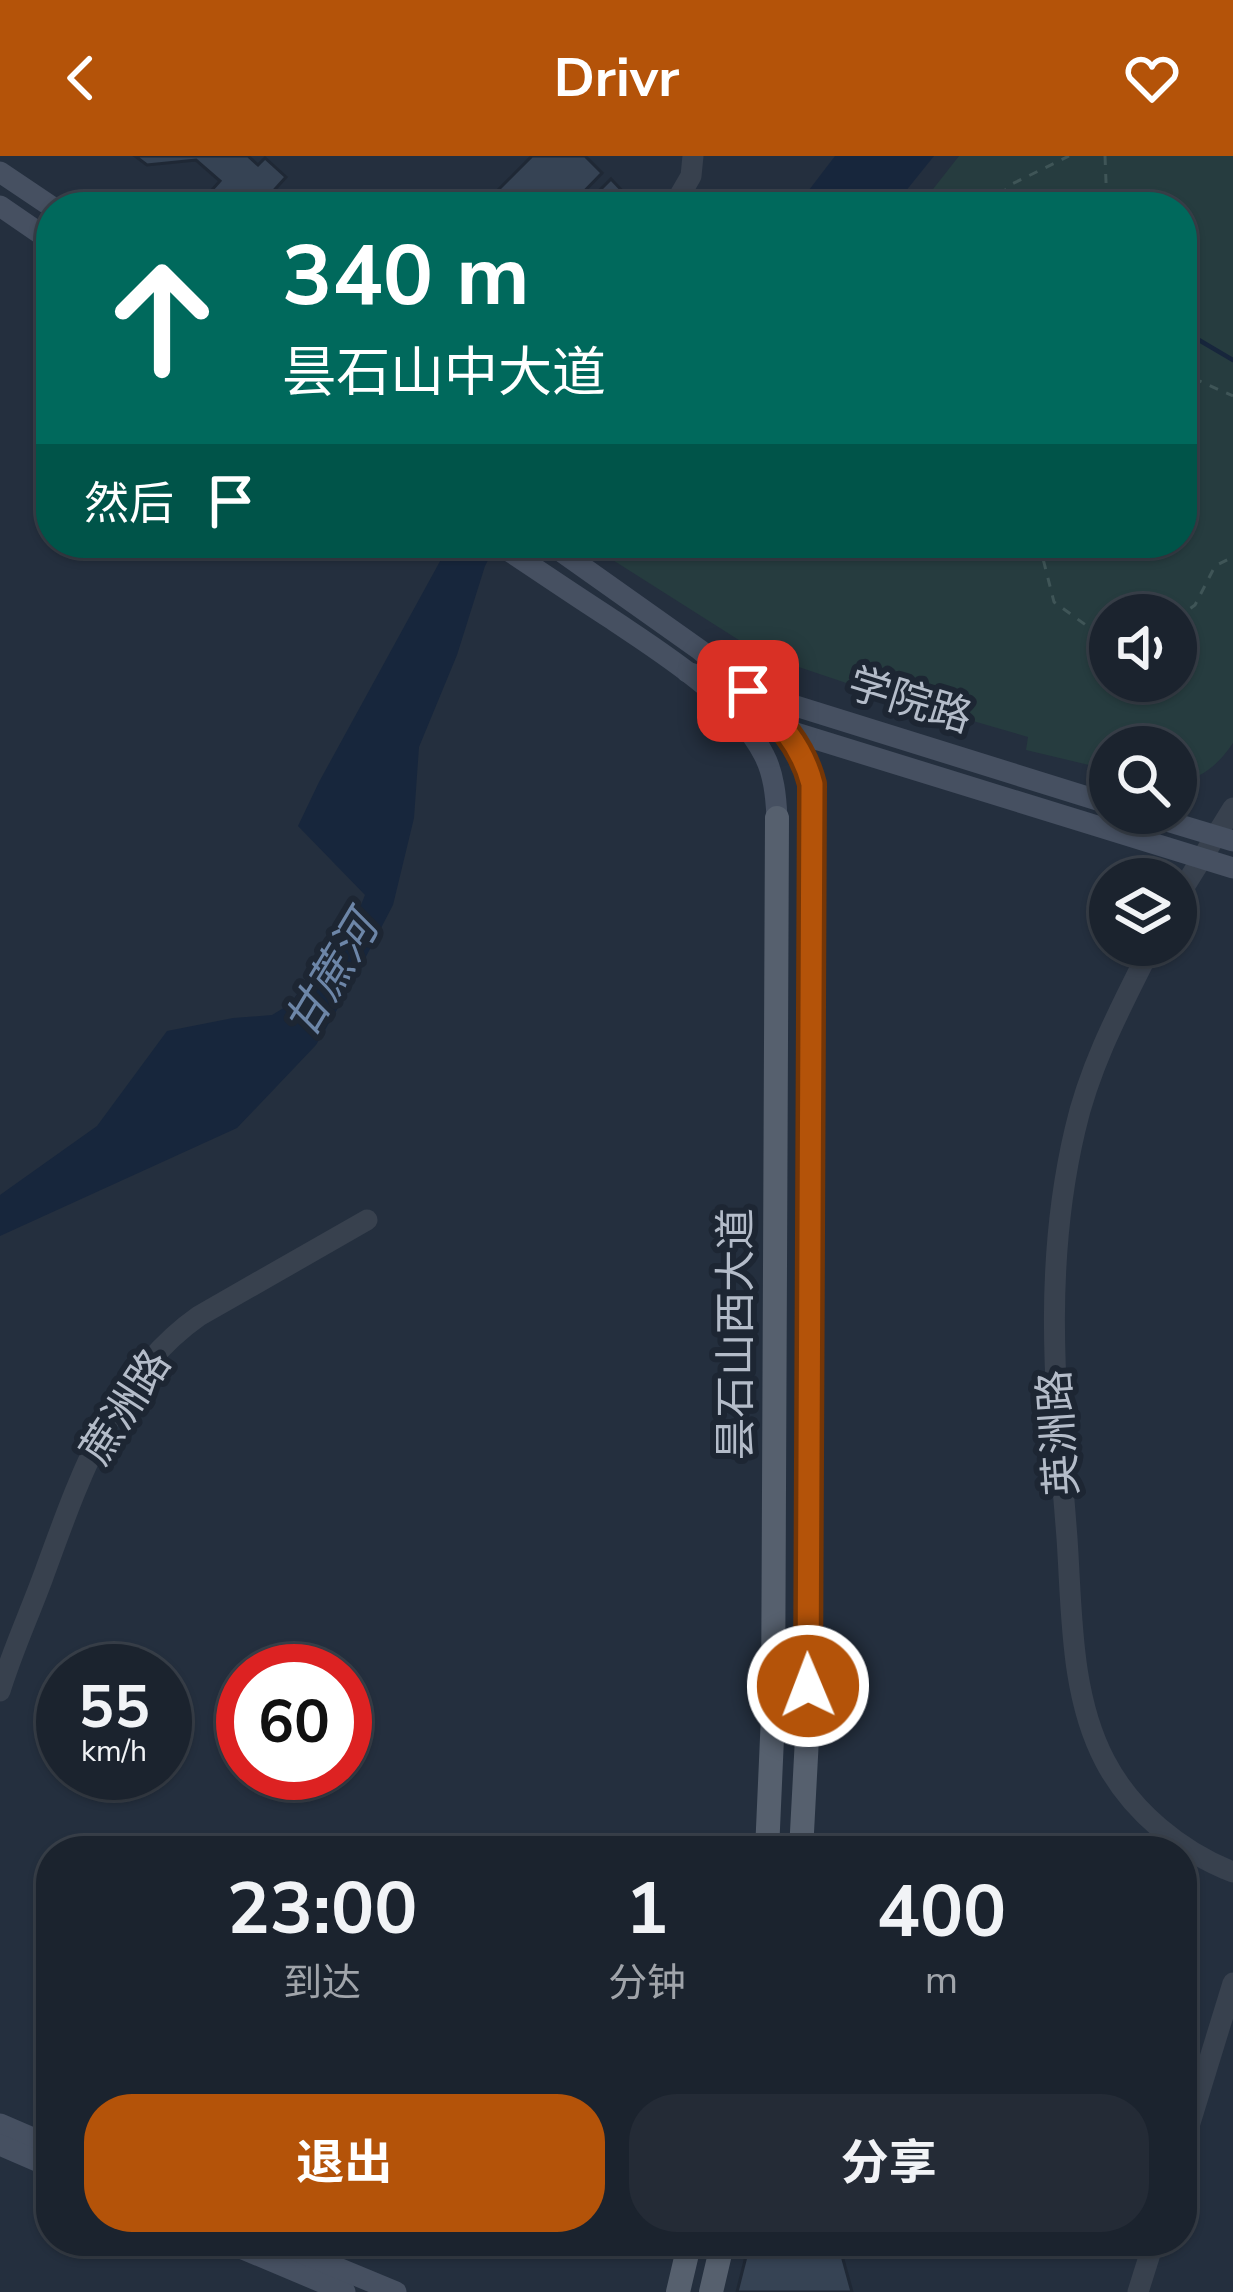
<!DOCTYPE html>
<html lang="zh">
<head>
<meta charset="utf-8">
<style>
  :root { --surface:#1b232e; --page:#242b36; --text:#f1f3f6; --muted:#a0a4aa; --line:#39404a; --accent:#b45309 }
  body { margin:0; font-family:"Nunito Sans","Noto Sans SC",sans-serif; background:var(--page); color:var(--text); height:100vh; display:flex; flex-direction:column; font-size:45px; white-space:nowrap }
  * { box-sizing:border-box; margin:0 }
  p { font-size:39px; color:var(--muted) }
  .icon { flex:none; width:66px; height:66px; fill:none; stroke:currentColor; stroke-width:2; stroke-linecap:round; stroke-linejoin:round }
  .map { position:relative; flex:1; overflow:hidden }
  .sheet { position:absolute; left:36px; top:1680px; width:1161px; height:420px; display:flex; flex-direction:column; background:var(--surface); border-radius:48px; box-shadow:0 3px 9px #0004,0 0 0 3px var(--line) }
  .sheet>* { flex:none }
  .hud { position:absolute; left:36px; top:36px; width:1161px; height:366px; border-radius:48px; box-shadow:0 3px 9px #0004,0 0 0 3px var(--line); background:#00695c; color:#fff; overflow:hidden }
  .controls { position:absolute; left:1089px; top:438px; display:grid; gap:24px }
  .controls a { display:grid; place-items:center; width:108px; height:108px; border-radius:50%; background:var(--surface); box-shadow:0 3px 9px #0004,0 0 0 3px var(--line); font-size:60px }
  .speed { position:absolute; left:36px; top:1488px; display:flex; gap:24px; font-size:60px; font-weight:700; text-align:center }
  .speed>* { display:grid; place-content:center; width:156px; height:156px; border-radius:50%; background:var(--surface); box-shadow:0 3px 9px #0004,0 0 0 3px var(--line); line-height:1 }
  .speed small { font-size:30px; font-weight:400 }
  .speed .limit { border:18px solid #d22; background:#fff; color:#111 }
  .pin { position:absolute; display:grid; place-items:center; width:102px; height:102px; color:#fff; margin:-51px; border-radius:24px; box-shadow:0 6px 18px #0006 }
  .me { position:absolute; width:132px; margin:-66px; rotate:359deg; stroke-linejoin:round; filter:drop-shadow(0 0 9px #0008) }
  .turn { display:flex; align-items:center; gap:42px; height:252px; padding:0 48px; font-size:54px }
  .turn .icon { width:156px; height:156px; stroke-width:2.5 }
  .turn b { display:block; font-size:84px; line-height:102px }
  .then { display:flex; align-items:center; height:114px; padding:0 48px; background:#0003; gap:24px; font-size:45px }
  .eta { display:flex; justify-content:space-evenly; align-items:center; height:204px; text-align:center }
  .eta b { font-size:72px; font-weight:700; line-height:84px }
  .button { display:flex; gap:24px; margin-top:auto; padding:24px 48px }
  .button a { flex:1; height:138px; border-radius:48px; background:var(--accent); color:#fff; font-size:48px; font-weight:700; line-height:138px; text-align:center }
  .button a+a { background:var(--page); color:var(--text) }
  header { display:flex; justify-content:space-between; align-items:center; height:156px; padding:0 48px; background:var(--accent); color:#fff; font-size:54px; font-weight:700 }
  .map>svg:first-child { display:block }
  .green { fill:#263c3f; fill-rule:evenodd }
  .water { fill:#17263c }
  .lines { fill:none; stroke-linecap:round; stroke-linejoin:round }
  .stream { stroke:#17263c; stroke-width:4.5 }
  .building { fill:#364354; stroke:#1f2835; stroke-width:3 }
  .path { stroke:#3f5557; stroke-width:3; stroke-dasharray:9 9; stroke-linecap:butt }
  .tertiary { stroke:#38414e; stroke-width:21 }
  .secondary { stroke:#465061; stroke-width:21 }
  .primary { stroke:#56606e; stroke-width:24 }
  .route-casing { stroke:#753606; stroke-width:30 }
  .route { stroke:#b45309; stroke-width:21 }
  .labels { text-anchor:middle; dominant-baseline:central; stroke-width:12; stroke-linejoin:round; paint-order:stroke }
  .street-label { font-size:42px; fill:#b4bcc9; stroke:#1d2633 }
  .water-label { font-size:45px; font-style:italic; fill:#6d86a8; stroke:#1d2633 }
</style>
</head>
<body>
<header><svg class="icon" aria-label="back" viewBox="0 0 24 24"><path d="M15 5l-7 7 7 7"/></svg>Drivr<svg class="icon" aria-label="heart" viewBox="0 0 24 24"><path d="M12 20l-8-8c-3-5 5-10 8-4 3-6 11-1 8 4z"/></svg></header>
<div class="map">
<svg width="1233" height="2136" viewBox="0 0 1233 2136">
  <rect width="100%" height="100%" fill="#242f3e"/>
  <path class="green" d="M959,0H1233V587C1218,609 1202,622 1176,628V591H1110V614L1026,594L1028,581L876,537L772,502L753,493L597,394L604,387H1182V51H919ZM1110,459H1176V525H1110Z"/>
  <g class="water">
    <path d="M835,0H934L893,51H796Z"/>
    <path d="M450,387H497L485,410L457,499L419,591L414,662L393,749L347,837L316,889L237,972L0,1080V1039L97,970L167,875L233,862L272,859L290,848L361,749L365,739L298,670L319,626Z"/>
  </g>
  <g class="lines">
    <path class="stream" d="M1182,174L1233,204"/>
  </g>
  <g class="building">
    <path d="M135,0H248L258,9L265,2L286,21L259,51H209L202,45L220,25L196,4L147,9Z"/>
    <path d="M532,0H585L602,17L569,51H481Z"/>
    <path d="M611,23L630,43L622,51H583Z"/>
    <path d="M750,2085H838L852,2136H737Z"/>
  </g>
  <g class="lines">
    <g class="path">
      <path d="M1105,0L1107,51"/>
      <path d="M986,51L1012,28L1069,0"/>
      <path d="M1182,208L1195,223L1233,240"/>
      <path d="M1039,387L1054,446L1094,475L1110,478"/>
      <path d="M1176,463L1195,449L1215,410L1233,401"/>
    </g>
    <g class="tertiary">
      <path d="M673,51L691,20L693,0"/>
      <path d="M1176,744L1233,652"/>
      <path d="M1152,789C1122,849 1090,908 1075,974C1042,1114 1056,1241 1067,1382C1072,1455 1070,1539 1105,1605C1131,1655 1181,1696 1233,1716"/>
      <path d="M0,1535C12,1496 29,1459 43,1421C78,1326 112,1221 199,1160L367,1064"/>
      <path d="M1182,1993L1233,1827"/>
      <path d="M1138,2136L1154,2085"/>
    </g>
    <g class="secondary">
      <path d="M0,16L52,51"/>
      <path d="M0,50L51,85"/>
      <path d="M497,387C536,413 574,439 613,464C665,499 735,542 764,599C774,618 776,641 777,662"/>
      <path d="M549,387L700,494L742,530"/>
      <path d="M687,516L1110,648"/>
      <path d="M731,557L1233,712"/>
      <path d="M782,568C806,597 811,625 813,662"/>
      <path d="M1140,657L1233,685"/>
      <path d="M0,1968L51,1990"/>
      <path d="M0,1989L51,2011"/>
      <path d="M224,2085L345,2136"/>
      <path d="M273,2085L396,2136"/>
    </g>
    <g class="primary">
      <path d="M767,1695L773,1559L777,662"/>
      <path d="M801,1695L808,1563L813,662"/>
      <path d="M678,2136L690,2085"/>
      <path d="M711,2136L723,2085"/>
    </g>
  </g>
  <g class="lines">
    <defs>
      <path id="route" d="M748,535C777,563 802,588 812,628L808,1530"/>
    </defs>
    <use href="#route" class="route-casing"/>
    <use href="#route" class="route"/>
  </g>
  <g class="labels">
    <g class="street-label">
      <text transform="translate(910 545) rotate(17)">学院路</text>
      <text transform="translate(736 1178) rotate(-90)">昙石山西大道</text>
      <text transform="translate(126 1251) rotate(-57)">蔗洲路</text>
      <text transform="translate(1059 1277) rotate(-94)">英洲路</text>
    </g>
    <g class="water-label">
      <text transform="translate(332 820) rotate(-59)">甘蔗河</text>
    </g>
  </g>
</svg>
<div class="controls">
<a><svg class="icon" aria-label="sound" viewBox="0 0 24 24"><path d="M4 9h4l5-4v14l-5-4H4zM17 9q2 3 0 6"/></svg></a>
<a><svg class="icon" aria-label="search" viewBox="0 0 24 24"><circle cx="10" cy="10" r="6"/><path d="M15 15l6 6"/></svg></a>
<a><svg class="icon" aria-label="layers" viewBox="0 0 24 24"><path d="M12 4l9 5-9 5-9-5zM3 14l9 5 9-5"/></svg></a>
</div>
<div class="speed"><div>55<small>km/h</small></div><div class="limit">60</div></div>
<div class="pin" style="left:748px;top:535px;background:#d93025"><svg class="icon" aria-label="arrive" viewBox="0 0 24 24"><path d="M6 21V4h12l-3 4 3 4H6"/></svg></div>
<svg class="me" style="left:808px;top:1530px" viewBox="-20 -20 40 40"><circle r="17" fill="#b45309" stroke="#fff" stroke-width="3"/><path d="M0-11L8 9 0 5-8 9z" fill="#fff"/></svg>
<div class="hud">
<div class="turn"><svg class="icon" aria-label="ahead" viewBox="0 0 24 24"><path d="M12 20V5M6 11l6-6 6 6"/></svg><div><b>340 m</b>昙石山中大道</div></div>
<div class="then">然后<svg class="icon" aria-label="arrive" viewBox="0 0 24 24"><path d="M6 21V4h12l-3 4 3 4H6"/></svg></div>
</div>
<section class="sheet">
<div class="eta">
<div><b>23:00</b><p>到达</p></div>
<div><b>1</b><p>分钟</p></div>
<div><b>400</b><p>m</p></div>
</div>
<div class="button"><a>退出</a><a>分享</a></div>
</section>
</div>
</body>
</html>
